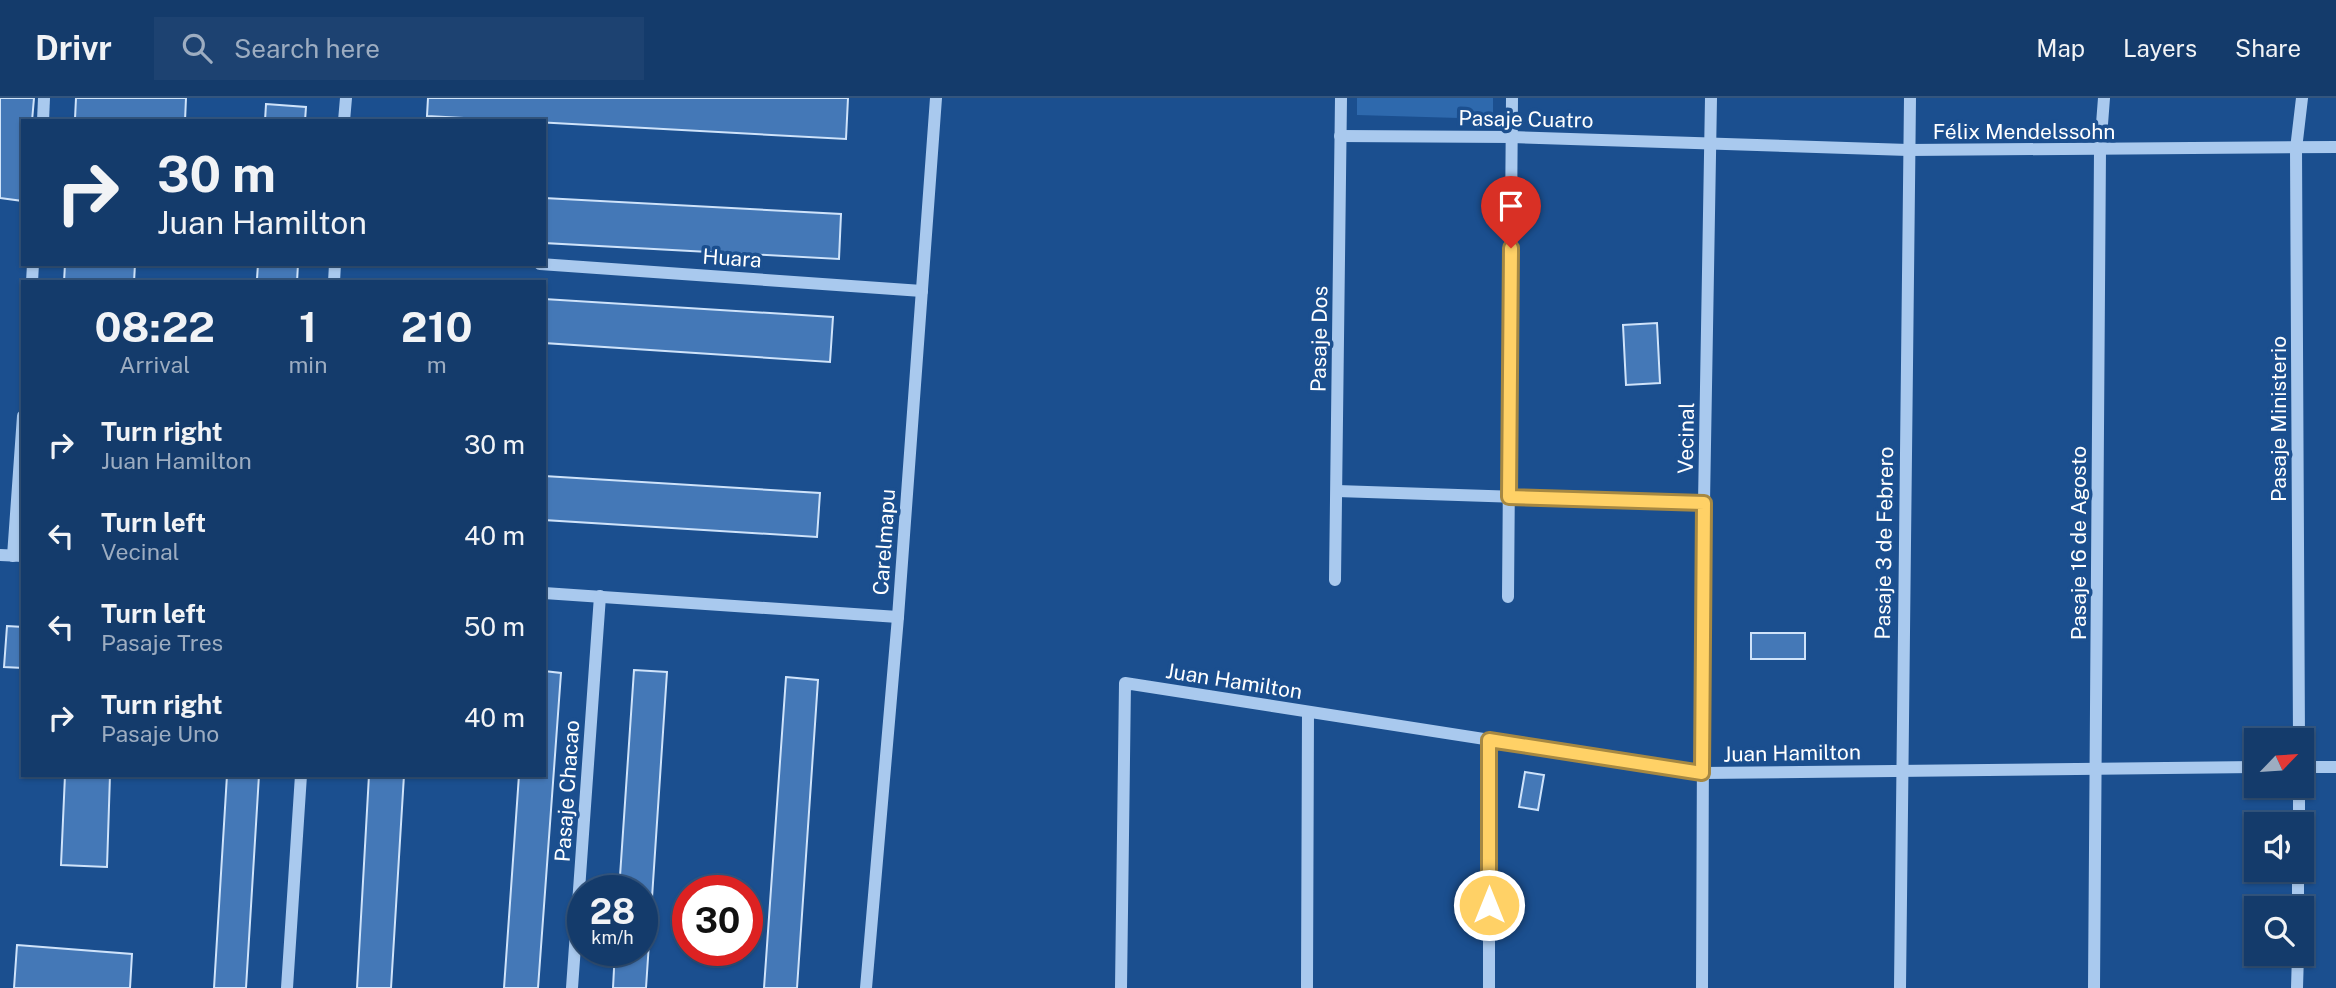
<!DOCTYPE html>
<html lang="en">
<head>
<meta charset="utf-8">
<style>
  :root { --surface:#143b6b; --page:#1d4271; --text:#f1f3f6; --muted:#9dadc1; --line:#33557e }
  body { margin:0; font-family:"Public Sans",sans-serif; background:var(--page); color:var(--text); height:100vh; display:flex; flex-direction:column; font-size:26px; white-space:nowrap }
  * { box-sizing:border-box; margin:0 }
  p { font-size:23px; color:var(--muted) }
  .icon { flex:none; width:38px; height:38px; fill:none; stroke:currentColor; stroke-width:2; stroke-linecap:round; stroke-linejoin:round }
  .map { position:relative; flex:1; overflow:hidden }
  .panel { position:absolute; left:21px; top:182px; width:525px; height:497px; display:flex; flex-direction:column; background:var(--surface); border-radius:0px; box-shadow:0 2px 5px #0004,0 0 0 2px var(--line) }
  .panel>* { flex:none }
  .guide { position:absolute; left:21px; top:21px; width:525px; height:147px; border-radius:0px; box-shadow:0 2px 5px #0004,0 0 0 2px var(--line); background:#143b6b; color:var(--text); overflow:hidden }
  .needle { width:46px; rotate:65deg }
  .buttons { position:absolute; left:2244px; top:630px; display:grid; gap:14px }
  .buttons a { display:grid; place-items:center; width:70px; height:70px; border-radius:0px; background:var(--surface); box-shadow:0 2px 5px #0004,0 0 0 2px var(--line); font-size:35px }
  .speed { position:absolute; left:567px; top:777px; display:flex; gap:14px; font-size:35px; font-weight:700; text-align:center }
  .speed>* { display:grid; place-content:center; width:91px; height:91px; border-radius:50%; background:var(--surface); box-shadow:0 2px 5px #0004,0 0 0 2px var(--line); line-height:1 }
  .speed small { font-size:18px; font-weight:400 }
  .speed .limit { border:10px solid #d22; background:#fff; color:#111 }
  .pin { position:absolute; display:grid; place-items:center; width:60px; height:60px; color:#fff; margin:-72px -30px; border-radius:50% 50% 50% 0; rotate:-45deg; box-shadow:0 0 7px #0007 }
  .pin .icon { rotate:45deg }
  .me { position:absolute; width:77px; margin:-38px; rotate:0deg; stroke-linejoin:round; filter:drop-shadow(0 0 5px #0008) }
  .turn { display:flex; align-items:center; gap:24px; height:147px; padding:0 21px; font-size:32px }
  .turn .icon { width:91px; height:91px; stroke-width:2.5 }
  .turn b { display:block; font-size:49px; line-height:60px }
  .eta { display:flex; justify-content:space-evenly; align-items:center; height:119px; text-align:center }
  .eta b { font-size:42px; font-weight:700; line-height:49px }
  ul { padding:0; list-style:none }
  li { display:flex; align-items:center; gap:21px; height:91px; padding:0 21px }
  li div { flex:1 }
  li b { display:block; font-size:26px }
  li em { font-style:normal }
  header { display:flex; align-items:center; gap:42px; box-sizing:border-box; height:98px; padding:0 35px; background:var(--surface); border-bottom:2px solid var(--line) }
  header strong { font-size:33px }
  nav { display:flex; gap:38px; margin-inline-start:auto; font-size:24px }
  .search { width:490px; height:63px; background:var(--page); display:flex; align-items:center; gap:18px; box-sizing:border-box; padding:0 24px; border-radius:0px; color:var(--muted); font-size:26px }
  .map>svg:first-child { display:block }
  .green { fill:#2e69ad }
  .building { fill:#4478b7; stroke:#cfe3fa; stroke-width:2 }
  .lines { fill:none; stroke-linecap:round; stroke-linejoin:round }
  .minor { stroke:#a9c9ee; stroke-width:12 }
  .route-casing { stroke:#a68842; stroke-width:18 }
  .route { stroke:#ffd166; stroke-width:12 }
  .labels { text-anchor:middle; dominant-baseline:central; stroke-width:7; stroke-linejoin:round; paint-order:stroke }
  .street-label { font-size:21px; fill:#fff; stroke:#1b4f8f }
</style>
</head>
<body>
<header>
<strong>Drivr</strong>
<div class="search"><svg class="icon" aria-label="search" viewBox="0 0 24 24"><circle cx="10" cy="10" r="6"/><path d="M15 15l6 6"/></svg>Search here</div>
<nav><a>Map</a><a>Layers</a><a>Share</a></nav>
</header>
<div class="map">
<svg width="2336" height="890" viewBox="0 0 2336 890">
  <rect width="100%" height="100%" fill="#1b4f8f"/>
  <path class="green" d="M1357,0H1493V21L1357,17Z"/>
  <g class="building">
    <path d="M0,0H34L32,23H23V103L0,100Z"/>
    <path d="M76,0H186L185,23L75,21Z"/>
    <path d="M428,0H848L846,41L427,18Z"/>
    <path d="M266,6L306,9L305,23H265Z"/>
    <path d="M544,100L841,116L839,161L544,145Z"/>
    <path d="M65,166H135L134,184H64Z"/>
    <path d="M258,166H298L297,184L257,181Z"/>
    <path d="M544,201L833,219L830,264L544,245Z"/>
    <path d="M1657,225L1660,285L1626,287L1623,227Z"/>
    <path d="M544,378L820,395L817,439L544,422Z"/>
    <path d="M7,528L23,529V570L4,569Z"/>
    <rect x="1751" y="535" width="54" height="26"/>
    <path d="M634,572L667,574L646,890H613L615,852H642V793H619Z"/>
    <path d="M544,573L561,575L538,890H504L519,677H544Z"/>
    <path d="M786,579L818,582L797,890H764Z"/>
    <path d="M1525,674L1544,677L1538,712L1519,709Z"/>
    <path d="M65,677H110L107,769L61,767Z"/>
    <path d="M227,677H259L246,890H214Z"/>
    <path d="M369,677H404L391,890H357Z"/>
    <path d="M17,847L132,856L130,890H14Z"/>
  </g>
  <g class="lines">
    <g class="minor">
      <path d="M43,23L44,0"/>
      <path d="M344,23L346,0"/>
      <path d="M1340,38L1512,39L1908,52L2336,49"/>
      <path d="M540,166L922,193"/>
      <path d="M32,184L33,166"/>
      <path d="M334,184L335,166"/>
      <path d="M1337,393L1704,405"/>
      <path d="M0,457L23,458"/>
      <path d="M13,458L23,318"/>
      <path d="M1335,482L1341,0"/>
      <path d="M544,495L898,519"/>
      <path d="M1508,499L1512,0"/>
      <path d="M1489,642V890"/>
      <path d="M2299,642L2296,51L2302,0"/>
      <path d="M2301,669H2336"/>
      <path d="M2299,726V688"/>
      <path d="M2298,810V772"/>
      <path d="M287,890L301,677"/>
      <path d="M572,890L600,498"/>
      <path d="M866,890L898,519L936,0"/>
      <path d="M1121,890L1125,585L1702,675L2256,669"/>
      <path d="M1307,890L1308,614"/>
      <path d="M1702,890L1704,405L1711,0"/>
      <path d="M1900,890L1910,0"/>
      <path d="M2094,890L2100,52L2104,0"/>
      <path d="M2297,890L2298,856"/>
    </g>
  </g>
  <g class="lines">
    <defs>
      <path id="route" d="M1489,807V642L1702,675L1704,405L1509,399L1511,150"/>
    </defs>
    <use href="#route" class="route-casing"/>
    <use href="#route" class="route"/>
  </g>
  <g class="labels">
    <g class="street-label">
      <text transform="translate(1526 21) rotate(1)">Pasaje Cuatro</text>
      <text x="2024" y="33">Félix Mendelssohn</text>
      <text transform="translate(732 160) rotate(4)">Huara</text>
      <text transform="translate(1319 241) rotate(-89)">Pasaje Dos</text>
      <text transform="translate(2278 321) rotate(-90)">Pasaje Ministerio</text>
      <text transform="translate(1686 340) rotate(-89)">Vecinal</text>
      <text transform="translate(884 444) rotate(-86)">Carelmapu</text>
      <text transform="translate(1884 445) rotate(-89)">Pasaje 3 de Febrero</text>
      <text transform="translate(2078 445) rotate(-90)">Pasaje 16 de Agosto</text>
      <text transform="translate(1234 583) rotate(9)">Juan Hamilton</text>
      <text transform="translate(1792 655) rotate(-1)">Juan Hamilton</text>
      <text transform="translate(567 693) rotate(-86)">Pasaje Chacao</text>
    </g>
  </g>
</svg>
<div class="buttons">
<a><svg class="needle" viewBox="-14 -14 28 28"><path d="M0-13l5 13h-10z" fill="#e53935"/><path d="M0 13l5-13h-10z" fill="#9dadc1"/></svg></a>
<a><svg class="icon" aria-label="sound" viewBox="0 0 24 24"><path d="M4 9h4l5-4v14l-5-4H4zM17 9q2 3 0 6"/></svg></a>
<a><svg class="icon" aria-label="search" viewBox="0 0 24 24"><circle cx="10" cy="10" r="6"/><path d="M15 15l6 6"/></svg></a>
</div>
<div class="speed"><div>28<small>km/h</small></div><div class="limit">30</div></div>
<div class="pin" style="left:1511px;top:150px;background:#d93025"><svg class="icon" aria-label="arrive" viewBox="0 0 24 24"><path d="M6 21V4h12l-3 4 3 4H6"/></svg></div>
<svg class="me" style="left:1489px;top:807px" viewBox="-20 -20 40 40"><circle r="17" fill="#ffd166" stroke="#fff" stroke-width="3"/><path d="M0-11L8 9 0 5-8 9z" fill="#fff"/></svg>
<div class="guide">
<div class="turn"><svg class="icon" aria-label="right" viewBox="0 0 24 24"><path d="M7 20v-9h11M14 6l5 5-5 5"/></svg><div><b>30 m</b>Juan Hamilton</div></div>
</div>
<section class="panel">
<div class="eta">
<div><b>08:22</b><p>Arrival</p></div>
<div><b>1</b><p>min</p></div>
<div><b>210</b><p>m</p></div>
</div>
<ul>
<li><svg class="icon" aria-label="right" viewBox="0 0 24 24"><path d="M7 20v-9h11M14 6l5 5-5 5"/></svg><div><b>Turn right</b><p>Juan Hamilton</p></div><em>30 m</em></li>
<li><svg class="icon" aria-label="left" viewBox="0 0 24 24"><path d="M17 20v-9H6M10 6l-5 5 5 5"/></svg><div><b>Turn left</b><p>Vecinal</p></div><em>40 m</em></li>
<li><svg class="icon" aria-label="left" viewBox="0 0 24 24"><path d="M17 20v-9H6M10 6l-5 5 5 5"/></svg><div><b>Turn left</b><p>Pasaje Tres</p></div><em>50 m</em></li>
<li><svg class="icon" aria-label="right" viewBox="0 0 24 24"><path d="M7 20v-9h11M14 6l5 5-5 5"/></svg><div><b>Turn right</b><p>Pasaje Uno</p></div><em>40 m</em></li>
</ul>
</section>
</div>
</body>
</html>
